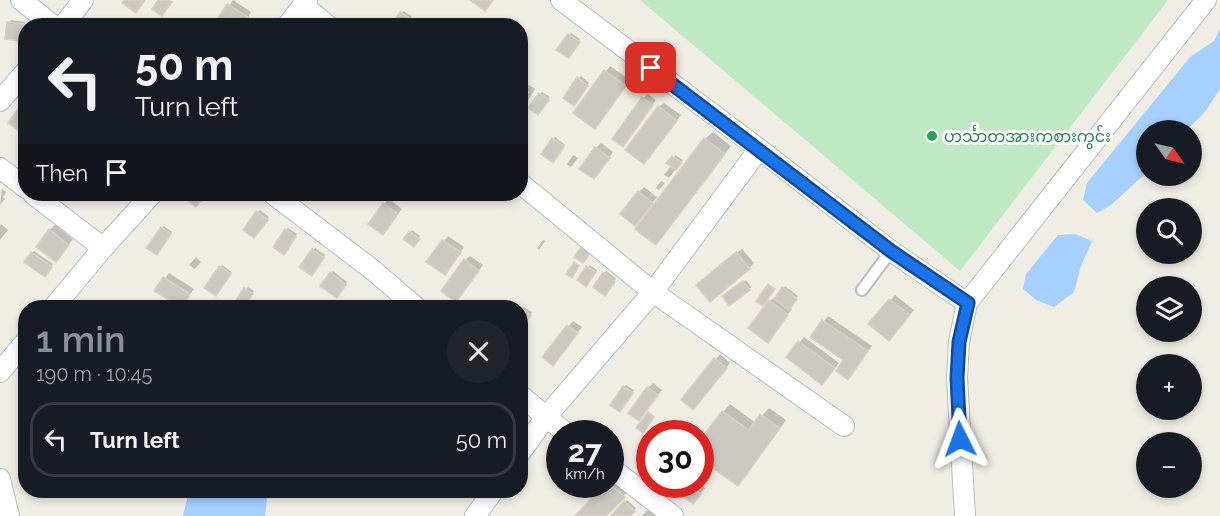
<!DOCTYPE html>
<html lang="en">
<head>
<meta charset="utf-8">
<style>
  :root { --surface:#171b24; --page:#20242c; --text:#f1f3f6; --muted:#9ea1a6; --line:#363941; --accent:#8c9099 }
  body { margin:0; font-family:Raleway,"Noto Sans Myanmar",sans-serif; background:var(--page); color:var(--text); height:100vh; display:flex; flex-direction:column; font-size:22px; white-space:nowrap }
  * { box-sizing:border-box; margin:0 }
  p { font-size:20px; color:var(--muted) }
  .icon { flex:none; width:33px; height:33px; fill:none; stroke:currentColor; stroke-width:2; stroke-linecap:round; stroke-linejoin:round }
  .map { position:relative; flex:1; overflow:hidden }
  .panel { position:absolute; left:18px; top:300px; width:510px; height:198px; display:flex; flex-direction:column; background:var(--surface); border-radius:24px; box-shadow:0 3px 9px #0003 }
  .panel>* { flex:none }
  .guide { position:absolute; left:18px; top:18px; width:510px; height:183px; border-radius:24px; box-shadow:0 3px 9px #0003; background:#171b24; color:var(--text); overflow:hidden }
  .needle { width:39px; rotate:124deg }
  .tools { position:absolute; left:1136px; top:120px; display:grid; gap:12px }
  .tools a { display:grid; place-items:center; width:66px; height:66px; border-radius:50%; background:var(--surface); box-shadow:0 3px 9px #0003; font-size:30px }
  .speed { position:absolute; left:546px; top:420px; display:flex; gap:12px; font-size:30px; font-weight:700; text-align:center }
  .speed>* { display:grid; place-content:center; width:78px; height:78px; border-radius:50%; background:var(--surface); box-shadow:0 3px 9px #0003; line-height:1 }
  .speed small { font-size:15px; font-weight:400 }
  .speed .limit { border:9px solid #d22; background:#fff; color:#111 }
  .pin { position:absolute; display:grid; place-items:center; width:51px; height:51px; color:#fff; margin:-26px; border-radius:12px; box-shadow:0 3px 9px #0006 }
  .me { position:absolute; width:66px; margin:-33px; rotate:357deg; stroke-linejoin:round; filter:drop-shadow(0 0 4px #0008) }
  .turn { display:flex; align-items:center; gap:21px; height:126px; padding:0 18px; font-size:27px }
  .turn .icon { width:78px; height:78px; stroke-width:2.5 }
  .turn b { display:block; font-size:42px; line-height:51px }
  .then { display:flex; align-items:center; height:57px; padding:0 18px; background:#0003; gap:12px; font-size:22px }
  .round { display:grid; place-items:center; flex:none; width:63px; height:63px; border-radius:32px; background:var(--page) }
  .headline { display:flex; align-items:center; justify-content:space-between; height:102px; padding:0 18px }
  h1 { font-size:36px; font-weight:600; line-height:45px; color:var(--accent) }
  ul { padding:0; list-style:none }
  li { display:flex; align-items:center; gap:18px; height:75px; margin:0 12px 9px; padding:0 6px; border:3px solid var(--line); border-radius:24px }
  li div { flex:1 }
  li b { display:block; font-size:22px }
  li em { font-style:normal }
  .map>svg:first-child { display:block }
  .green { fill:#bfe9c3 }
  .water { fill:#a5d0ff }
  .shadow { fill:#0003 }
  .building { fill:#cbc8c1; stroke:#d5d1c2; stroke-width:1.5 }
  .lines { fill:none; stroke-linecap:round; stroke-linejoin:round }
  .lane-casing { stroke:#b9bcc1; stroke-width:14 }
  .street-casing { stroke:#b9bcc1; stroke-width:22 }
  .lane { stroke:#fff; stroke-width:10 }
  .street { stroke:#fff; stroke-width:20 }
  .route-casing { stroke:#114b97; stroke-width:15 }
  .route { stroke:#1a73e8; stroke-width:10 }
  .leisure-dot { fill:#2e9e5b; stroke:#fff; stroke-width:2 }
  .labels { text-anchor:middle; dominant-baseline:central; stroke-width:6; stroke-linejoin:round; paint-order:stroke }
  .leisure-label { font-size:16px; fill:#27864d; stroke:#fff; text-anchor:start }
</style>
</head>
<body>
<div class="map">
<svg width="1220" height="516" viewBox="0 0 1220 516">
  <rect width="100%" height="100%" fill="#f0eee4"/>
  <path class="green" d="M640,0H1168L960,271Z"/>
  <g class="water">
    <path d="M1220,29V89L1204,113L1187,130H1146V173L1111,205L1097,213L1083,200L1087,183L1191,56L1214,41Z"/>
    <path d="M1075,234L1092,241L1081,266L1074,292L1054,307L1036,300L1023,289L1026,274L1058,235Z"/>
    <path d="M189,491H268L265,516H183Z"/>
  </g>
  <g class="shadow">
    <path d="M233,0L251,12L243,26H215Z"/>
    <path d="M403,11L412,16L405,26L395,22Z"/>
    <path d="M11,20L25,22L23,38L21,40L9,23Z"/>
    <path d="M571,33L580,39L571,54L569,35Z"/>
    <path d="M610,66L630,80L595,127L575,112Z"/>
    <path d="M581,76L589,83L576,102L579,78Z"/>
    <path d="M529,85L535,89L522,110L520,98L522,96L524,98L529,92L526,89Z"/>
    <path d="M542,92L550,97L540,111V94Z"/>
    <path d="M648,94L656,100L627,140L643,98Z"/>
    <path d="M664,103L681,115L649,158L659,107Z"/>
    <path d="M20,109L26,113V122L18,111Z"/>
    <path d="M713,132L731,146L663,236L705,139Z"/>
    <path d="M555,137L565,145L555,159L553,139Z"/>
    <path d="M601,143L613,152L599,173L596,148Z"/>
    <path d="M573,155L578,158L571,167L567,164Z"/>
    <path d="M675,155L683,160L669,178L664,175L672,165Z"/>
    <path d="M661,181L665,183L659,190L656,188Z"/>
    <path d="M644,187L657,197L640,219L639,192Z"/>
    <path d="M2,189L6,192L3,197L5,199L0,205Z"/>
    <path d="M463,194H466L461,200L459,199Z"/>
    <path d="M389,199L402,209L387,228L384,204Z"/>
    <path d="M260,210L269,217L256,234L258,212Z"/>
    <path d="M1,224L8,230L0,240V226Z"/>
    <path d="M55,225L73,239L61,255L50,230Z"/>
    <path d="M164,226L172,232L159,251L148,247Z"/>
    <path d="M288,228L297,234L285,251L286,230Z"/>
    <path d="M412,230L420,236L416,243L410,232Z"/>
    <path d="M448,236L464,247L449,268L428,262Z"/>
    <path d="M543,240L545,241L539,250L537,248Z"/>
    <path d="M315,248L325,255L314,272L313,250Z"/>
    <path d="M742,249L754,263L749,268L703,280Z"/>
    <path d="M34,251L53,264L47,273L26,261Z"/>
    <path d="M470,256L483,265L461,295L465,260Z"/>
    <path d="M196,257L201,262L195,269L189,265Z"/>
    <path d="M222,265L232,272L218,292L220,267Z"/>
    <path d="M590,265L597,270L588,283L587,268Z"/>
    <path d="M333,271L347,282L338,294L331,273Z"/>
    <path d="M606,271L616,279L607,292L604,273Z"/>
    <path d="M169,273L194,289L182,306L156,290Z"/>
    <path d="M746,280L751,287L749,289L726,294Z"/>
    <path d="M785,286L798,296L789,307L792,309L772,336L770,301L775,297L776,298Z"/>
    <path d="M248,287L254,291L242,308L234,306Z"/>
    <path d="M895,295L914,310L894,334L870,324Z"/>
    <path d="M523,307L532,312L520,331V309Z"/>
    <path d="M828,316L872,346L848,378L845,360L812,337Z"/>
    <path d="M573,321L582,327L557,359L544,357Z"/>
    <path d="M804,337L839,363L827,378L788,357Z"/>
    <path d="M720,354L730,363L698,403L683,399Z"/>
    <path d="M653,383L662,390L639,419L648,388Z"/>
    <path d="M626,385L634,390L621,408L624,387Z"/>
    <path d="M730,404L756,423L769,408L786,420L745,477L723,412Z"/>
    <path d="M677,425L685,431L683,434H670Z"/>
    <path d="M700,467L707,471L700,481Z"/>
    <path d="M614,478L628,491L605,516H577L610,484V481Z"/>
    <path d="M670,484H700L705,488L698,497Z"/>
    <path d="M423,490H437L432,498Z"/>
    <path d="M627,500L636,508L629,516H613Z"/>
    <path d="M653,504L667,516H642Z"/>
  </g>
  <g class="building">
    <path d="M124,0H145L136,13L122,3Z"/>
    <path d="M158,0H169L172,2L162,16L152,9Z"/>
    <path d="M470,0H493L485,11Z"/>
    <path d="M227,4L248,17L242,26H213Z"/>
    <path d="M400,12L411,19L406,26H397L393,22Z"/>
    <path d="M7,22L24,24L22,41L5,39Z"/>
    <path d="M568,34L580,42L569,58L556,50Z"/>
    <path d="M604,70L626,86L595,129L573,113Z"/>
    <path d="M577,77L588,86L574,106L563,98Z"/>
    <path d="M539,93L549,100L538,115L528,108Z"/>
    <path d="M642,97L653,105L623,147L612,139Z"/>
    <path d="M658,106L677,121L644,164L625,150Z"/>
    <path d="M17,110L26,116V123L20,131L8,123Z"/>
    <path d="M552,138L564,147L553,163L541,154Z"/>
    <path d="M704,138L725,154L656,245L635,229Z"/>
    <path d="M595,147L610,158L594,179L579,169Z"/>
    <path d="M672,156L682,163L676,170L666,163Z"/>
    <path d="M638,191L653,203L635,226L620,214Z"/>
    <path d="M181,194H206L196,207L180,195Z"/>
    <path d="M383,203L398,214L383,235L368,224Z"/>
    <path d="M256,211L268,220L254,238L243,230Z"/>
    <path d="M161,227L171,234L157,255L146,248Z"/>
    <path d="M49,229L69,245L56,262L36,247Z"/>
    <path d="M285,229L296,237L284,255L273,247Z"/>
    <path d="M409,231L420,239L414,247L403,239Z"/>
    <path d="M442,240L461,252L445,275L426,262Z"/>
    <path d="M585,242L594,248L583,263L574,257Z"/>
    <path d="M312,249L324,258L312,276L299,267Z"/>
    <path d="M31,252L52,267L45,277L24,262Z"/>
    <path d="M736,252L750,269L710,302L696,285Z"/>
    <path d="M464,259L479,271L456,302L441,291Z"/>
    <path d="M574,262L579,266L572,278L566,274Z"/>
    <path d="M219,266L231,274L216,296L204,288Z"/>
    <path d="M586,266L596,272L586,287L577,280Z"/>
    <path d="M330,272L346,285L337,298L320,286Z"/>
    <path d="M603,272L615,282L605,296L593,287Z"/>
    <path d="M163,277L190,294L182,308L154,291Z"/>
    <path d="M743,281L750,290L729,306L722,296Z"/>
    <path d="M768,284L775,289L763,306L756,301Z"/>
    <path d="M782,287L797,299L789,310L774,299Z"/>
    <path d="M244,288L253,294L243,308H234L232,306Z"/>
    <path d="M889,299L910,315L889,341L868,324Z"/>
    <path d="M769,300L788,315L768,343L748,328Z"/>
    <path d="M520,308L531,315L520,332Z"/>
    <path d="M822,320L868,351L848,380L836,371L843,360L810,337Z"/>
    <path d="M567,325L578,333L553,366L542,357Z"/>
    <path d="M798,341L835,368L822,385L786,357Z"/>
    <path d="M714,358L727,368L693,410L681,400Z"/>
    <path d="M623,386L633,393L620,412L610,405Z"/>
    <path d="M647,387L658,395L639,421L628,413Z"/>
    <path d="M722,411L749,430L760,414L780,428L738,486L700,459V440Z"/>
    <path d="M648,412L654,417L643,433L636,428Z"/>
    <path d="M605,484H610L625,497L606,516H575Z"/>
    <path d="M668,484H689L701,494L693,504Z"/>
    <path d="M624,501L635,511L631,516H611Z"/>
  </g>
  <g class="lines">
    <defs>
      <path id="lane" d="M862,290L891,251"/>
      <g id="street">
        <path d="M21,0L54,26"/>
        <path d="M561,0L759,149L891,251L967,303"/>
        <path d="M303,5L328,26"/>
        <path d="M63,26L83,0"/>
        <path d="M287,26L307,0"/>
        <path d="M0,101L26,71"/>
        <path d="M0,168L26,188"/>
        <path d="M520,183L653,292L844,426"/>
        <path d="M33,194L103,248"/>
        <path d="M273,194L374,271L417,308"/>
        <path d="M53,308L103,248L152,194"/>
        <path d="M0,372L26,341"/>
        <path d="M520,395L567,434"/>
        <path d="M520,453L546,417L653,292L759,149"/>
        <path d="M610,467L673,516"/>
        <path d="M0,479L9,516"/>
        <path d="M475,516L494,490"/>
        <path d="M965,516L957,378L959,342L967,303L1206,0"/>
      </g>
    </defs>
    <use href="#lane" class="lane-casing"/>
    <use href="#street" class="street-casing"/>
    <use href="#lane" class="lane"/>
    <use href="#street" class="street"/>
  </g>
  <g class="lines">
    <defs>
      <path id="route" d="M651,68L891,251L968,303L959,342L957,378L960,439"/>
    </defs>
    <use href="#route" class="route-casing"/>
    <use href="#route" class="route"/>
  </g>
  <circle class="leisure-dot" cx="932" cy="136" r="6"/>
  <g class="labels">
    <g class="leisure-label">
      <text x="944" y="136">ဟင်္သာတအားကစားကွင်း</text>
    </g>
  </g>
</svg>
<div class="tools">
<a><svg class="needle" viewBox="-14 -14 28 28"><path d="M0-13l5 13h-10z" fill="#e53935"/><path d="M0 13l5-13h-10z" fill="#9ea1a6"/></svg></a>
<a><svg class="icon" aria-label="search" viewBox="0 0 24 24"><circle cx="10" cy="10" r="6"/><path d="M15 15l6 6"/></svg></a>
<a><svg class="icon" aria-label="layers" viewBox="0 0 24 24"><path d="M12 4l9 5-9 5-9-5zM3 14l9 5 9-5"/></svg></a>
<a>+</a>
<a>−</a>
</div>
<div class="speed"><div>27<small>km/h</small></div><div class="limit">30</div></div>
<div class="pin" style="left:651px;top:68px;background:#d93025"><svg class="icon" aria-label="arrive" viewBox="0 0 24 24"><path d="M6 21V4h12l-3 4 3 4H6"/></svg></div>
<svg class="me" style="left:960px;top:439px" viewBox="-20 -20 40 40"><path d="M0-17L14 15 0 8-14 15z" fill="#1a73e8" stroke="#fff" stroke-width="4"/></svg>
<div class="guide">
<div class="turn"><svg class="icon" aria-label="left" viewBox="0 0 24 24"><path d="M17 20v-9H6M10 6l-5 5 5 5"/></svg><div><b>50 m</b>Turn left</div></div>
<div class="then">Then<svg class="icon" aria-label="arrive" viewBox="0 0 24 24"><path d="M6 21V4h12l-3 4 3 4H6"/></svg></div>
</div>
<section class="panel">
<div class="headline"><div><h1>1 min</h1><p>190 m · 10:45</p></div><a class="round"><svg class="icon" aria-label="close" viewBox="0 0 24 24"><path d="M6 6l12 12M18 6L6 18"/></svg></a></div>
<ul>
<li><svg class="icon" aria-label="left" viewBox="0 0 24 24"><path d="M17 20v-9H6M10 6l-5 5 5 5"/></svg><div><b>Turn left</b></div><em>50 m</em></li>
</ul>
</section>
</div>
</body>
</html>
